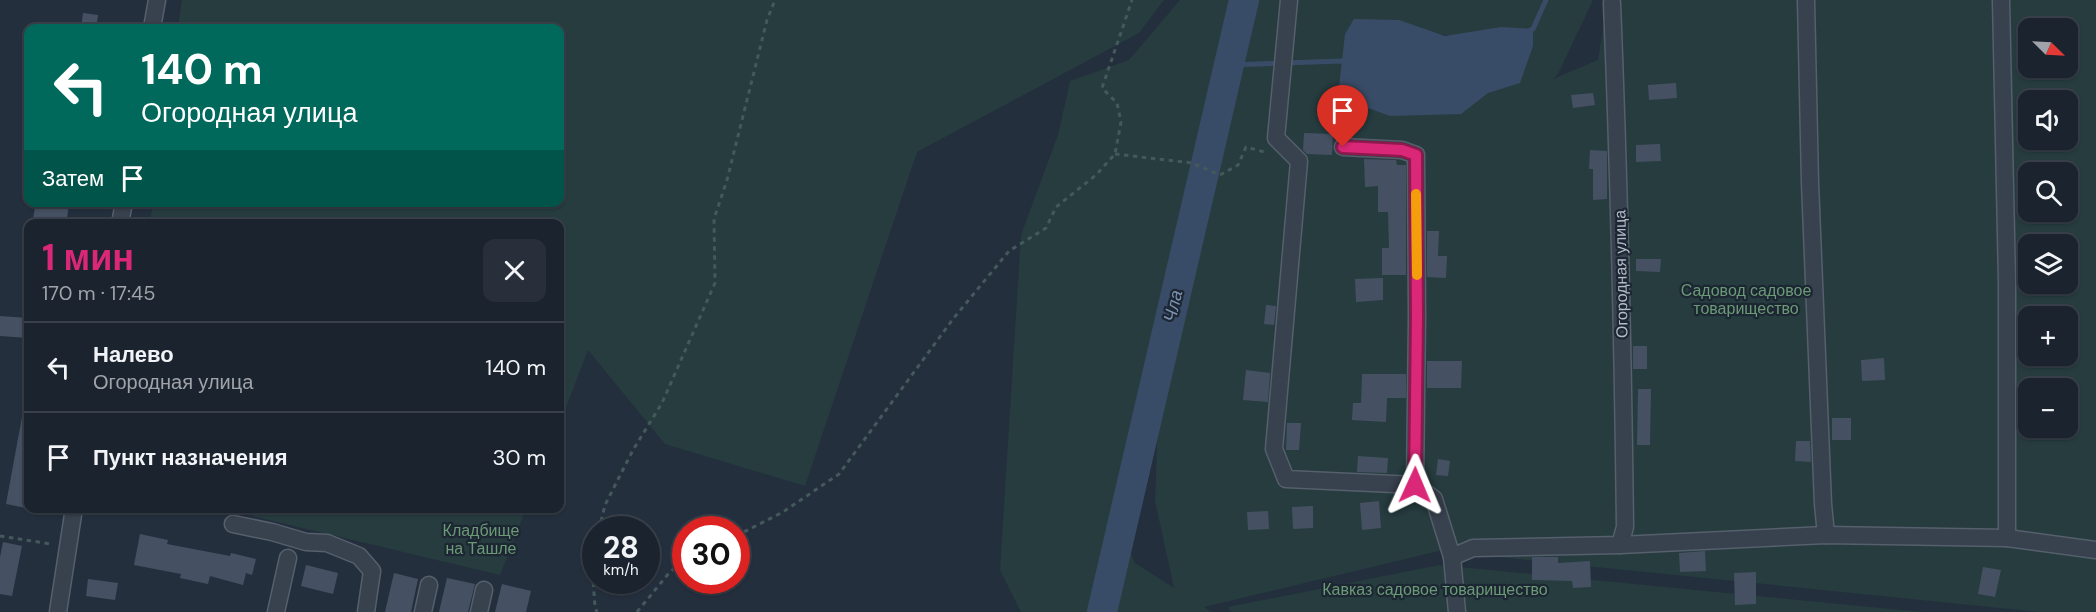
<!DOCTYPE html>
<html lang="ru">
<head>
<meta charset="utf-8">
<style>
  :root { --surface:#1b232e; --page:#282f3a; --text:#f1f3f6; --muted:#a0a4aa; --line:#39404a; --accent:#db2777 }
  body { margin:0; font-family:"DM Sans",sans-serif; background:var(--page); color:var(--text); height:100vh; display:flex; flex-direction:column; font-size:22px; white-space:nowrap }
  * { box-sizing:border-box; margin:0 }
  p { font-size:20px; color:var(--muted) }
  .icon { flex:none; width:33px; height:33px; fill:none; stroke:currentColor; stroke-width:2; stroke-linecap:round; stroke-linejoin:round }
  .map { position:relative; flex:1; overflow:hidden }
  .panel { position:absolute; left:24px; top:219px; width:540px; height:294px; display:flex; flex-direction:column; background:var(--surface); border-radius:12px; box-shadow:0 2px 4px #0004,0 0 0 2px var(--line) }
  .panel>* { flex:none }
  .top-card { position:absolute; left:24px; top:24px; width:540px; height:183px; border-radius:12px; box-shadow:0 2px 4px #0004,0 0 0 2px var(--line); background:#00695c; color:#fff; overflow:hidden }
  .needle { width:39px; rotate:114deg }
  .fabs { position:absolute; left:2018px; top:18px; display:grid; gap:12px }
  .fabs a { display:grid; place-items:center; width:60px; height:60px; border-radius:12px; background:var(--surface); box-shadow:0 2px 4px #0004,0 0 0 2px var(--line); font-size:30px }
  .speed { position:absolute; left:582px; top:516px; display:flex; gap:12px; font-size:30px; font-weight:700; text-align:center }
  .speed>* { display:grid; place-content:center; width:78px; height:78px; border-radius:50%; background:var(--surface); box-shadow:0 2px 4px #0004,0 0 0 2px var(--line); line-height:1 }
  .speed small { font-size:15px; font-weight:400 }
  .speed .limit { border:9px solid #d22; background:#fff; color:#111 }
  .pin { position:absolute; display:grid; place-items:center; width:51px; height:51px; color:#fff; margin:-62px -26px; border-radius:50% 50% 50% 0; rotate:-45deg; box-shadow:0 0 6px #0007 }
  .pin .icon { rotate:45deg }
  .me { position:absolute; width:66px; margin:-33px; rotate:1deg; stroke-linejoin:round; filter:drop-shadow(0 0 4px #0008) }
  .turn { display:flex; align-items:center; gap:21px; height:126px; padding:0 18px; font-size:27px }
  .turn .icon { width:78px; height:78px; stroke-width:2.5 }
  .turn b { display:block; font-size:42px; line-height:51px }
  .then { display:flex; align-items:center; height:57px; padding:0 18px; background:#0003; gap:12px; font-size:22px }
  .round { display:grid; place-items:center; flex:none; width:63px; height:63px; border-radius:12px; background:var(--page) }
  .headline { display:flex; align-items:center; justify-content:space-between; height:102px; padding:0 18px }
  h1 { font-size:36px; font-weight:700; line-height:45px; color:var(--accent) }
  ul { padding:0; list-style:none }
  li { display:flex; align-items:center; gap:18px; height:90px; padding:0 18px; border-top:2px solid var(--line) }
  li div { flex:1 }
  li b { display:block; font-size:22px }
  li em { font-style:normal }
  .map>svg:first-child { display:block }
  .green { fill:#263c3f; fill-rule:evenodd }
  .water { fill:#394c67 }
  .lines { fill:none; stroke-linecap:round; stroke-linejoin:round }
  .stream { stroke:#394c67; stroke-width:5 }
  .river { stroke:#394c67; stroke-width:30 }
  .building { fill:#455162 }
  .minor-casing { stroke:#565f6c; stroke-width:19 }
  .path { stroke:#44595c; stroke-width:3; stroke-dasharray:4.5 4.5; stroke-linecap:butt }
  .minor { stroke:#38414e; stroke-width:16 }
  .route-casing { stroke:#8e194d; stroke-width:15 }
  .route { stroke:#db2777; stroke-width:10 }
  .slow { stroke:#f59e0b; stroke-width:10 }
  .labels { text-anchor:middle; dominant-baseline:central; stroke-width:4.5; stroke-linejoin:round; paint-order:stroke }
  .street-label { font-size:16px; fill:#b4bcc9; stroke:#1d2633 }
  .park-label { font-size:16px; fill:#6b9a76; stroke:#1d2633 }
  .water-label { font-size:18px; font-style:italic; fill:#7c92b1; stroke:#1d2633 }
</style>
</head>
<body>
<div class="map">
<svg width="2096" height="612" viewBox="0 0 2096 612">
  <rect width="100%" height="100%" fill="#242f3e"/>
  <g class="green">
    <path d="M182,0H1164L1139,33L917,152L805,486L665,444L588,350L560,423V224L150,223L153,203L560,202V28H178Z"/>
    <path d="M1180,0H1593L1558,74L1553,79L1598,60L1608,0H2096V612H2040L1439,551L1204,607L1212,612H1021L1000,570L1021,235L1058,135L1070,81L1129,60ZM2028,28H2067V68H2028ZM1435,34L1469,37L1457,95ZM2028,100H2067V140H2028ZM2028,172H2067V212H2028ZM2028,244H2067V284H2028ZM2028,316H2067V356H2028ZM2028,388H2067V428H2028ZM1158,419L1155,501L1174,588L1135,563L1123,534L1137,519Z"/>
    <path d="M254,508H526V509L500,575L252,516Z"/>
    <path d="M1439,565L1922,612H1231L1228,607Z"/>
  </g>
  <path class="water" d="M1354,19L1399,20L1445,36L1501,27L1533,29V46L1520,83L1488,93L1461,114L1390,116L1343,99L1339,87L1345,34Z"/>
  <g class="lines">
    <g class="stream">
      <path d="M1528,31L1533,29L1546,0"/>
      <path d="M1229,65L1342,61L1346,64"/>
    </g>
    <path class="river" d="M1102,612L1244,0"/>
  </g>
  <g class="building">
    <path d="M83,13L98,15L96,28H81Z"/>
    <path d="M1676,83L1677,98L1649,100L1648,85Z"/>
    <path d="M1593,93L1595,105L1573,108L1571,95Z"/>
    <path d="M1304,133L1333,134L1332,155L1307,154L1303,150Z"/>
    <path d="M1660,144L1661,161L1636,162V145Z"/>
    <path d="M1590,150L1607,151V199L1593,200V169H1589Z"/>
    <path d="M1364,159L1396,160L1397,165H1406V275H1382V248H1389L1388,212H1378V186L1365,187Z"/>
    <path d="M36,202L69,205L66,224L33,219Z"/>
    <path d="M1427,231H1439L1438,256H1447L1446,278L1427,277Z"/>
    <path d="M1636,259H1661L1660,272L1636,271Z"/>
    <path d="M1383,278V300L1356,302L1355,279Z"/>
    <path d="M1266,305L1276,306L1274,325L1264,324Z"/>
    <path d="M0,316L28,318V338L0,336Z"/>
    <rect x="1633" y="346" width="14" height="23"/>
    <path d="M1884,358L1885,380L1862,381L1861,360Z"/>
    <path d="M1427,361H1462L1461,388H1427Z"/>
    <path d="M1246,370L1270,373L1268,402L1243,400Z"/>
    <path d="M1362,374H1406V398H1387L1386,422L1352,420L1353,403H1361Z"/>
    <path d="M1638,389H1651L1650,445H1637Z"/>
    <path d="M22,417H28V493L26,508L6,504Z"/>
    <rect x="1832" y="418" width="19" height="22"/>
    <path d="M1287,423H1301L1299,450H1286Z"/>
    <path d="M1796,441H1810L1811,462L1795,461Z"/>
    <path d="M1358,456L1388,458L1387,473L1357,472Z"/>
    <path d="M1438,459L1450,461L1448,476L1436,475Z"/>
    <path d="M1379,501L1381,528L1362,530L1360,503Z"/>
    <path d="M1313,506V528L1293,529L1292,507Z"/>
    <path d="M1268,511L1269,529L1248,530L1247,512Z"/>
    <path d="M140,534L168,540L167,544L230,556L231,553L256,559L252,575L246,573L243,585L210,576L208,584L180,578L181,574L134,565Z"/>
    <path d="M3,542L22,546L12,596L0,594V557Z"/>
    <path d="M1705,551L1706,571L1680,572L1679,553Z"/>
    <path d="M1532,557H1558V563L1590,561L1591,587L1573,588L1572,581L1532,580Z"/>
    <path d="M306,565L338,573L333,594L301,586Z"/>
    <path d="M1983,567L2001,570L1995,597L1978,594Z"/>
    <path d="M1756,572V604L1735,605L1734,573Z"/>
    <path d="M394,573L418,579L411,612H385Z"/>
    <path d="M447,578L475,584L468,612H439Z"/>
    <path d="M88,579L118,583L115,600L86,596Z"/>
    <path d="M502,584L531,591L526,612H495Z"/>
  </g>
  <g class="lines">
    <defs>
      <g id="minor">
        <path d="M1289,0L1276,138L1299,161L1274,449L1286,479L1415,485L1434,499L1452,557L1457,612"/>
        <path d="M1806,0L1810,183L1823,504L1826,535"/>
        <path d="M2001,0L2007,282V538"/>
        <path d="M1612,3C1619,177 1623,352 1625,527L1620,545"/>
        <path d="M152,28L157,0"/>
        <path d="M1343,147L1402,150L1416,155L1417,317L1415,485"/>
        <path d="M120,224L124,202"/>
        <path d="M233,524L272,532L306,542L327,543L359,556L372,571L366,612"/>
        <path d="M1452,557L1473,548L1620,545L1826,535L2007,538L2096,550"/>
        <path d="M58,612L74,508"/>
        <path d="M276,612L288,558"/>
        <path d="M423,612L429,585"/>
        <path d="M479,612L484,590"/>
      </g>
    </defs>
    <use href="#minor" class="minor-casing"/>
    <g class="path">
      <path d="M1115,154L1192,163L1220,175L1238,165L1246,147L1268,153"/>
      <path d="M599,530L605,505L633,450L662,403L715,283L714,219L727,180L767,20L775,0"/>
      <path d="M0,536L51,544"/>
      <path d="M736,536L783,512L839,474L953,319L1009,251L1046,228L1056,207L1096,175L1115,154L1121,122L1117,103L1102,88L1132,0"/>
      <path d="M596,547L592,565L595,607L597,612"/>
      <path d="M637,612L669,573L686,558"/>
    </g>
    <use href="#minor" class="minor"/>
  </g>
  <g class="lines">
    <defs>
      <path id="route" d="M1343,147L1402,150L1416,155L1417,317L1415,485"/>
    </defs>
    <use href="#route" class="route-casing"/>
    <use href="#route" class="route"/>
    <path class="slow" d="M1416,194L1417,275"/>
  </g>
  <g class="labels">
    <g class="street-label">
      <text transform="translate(1621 274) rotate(-91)">Огородная улица</text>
    </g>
    <g class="park-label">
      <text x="1746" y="290">Садовод садовое<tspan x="1746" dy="18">товарищество</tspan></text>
      <text x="481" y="530">Кладбище<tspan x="481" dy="18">на Ташле</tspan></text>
      <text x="1435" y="589">Кавказ садовое товарищество</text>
    </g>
    <g class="water-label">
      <text transform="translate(1173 306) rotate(-77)">Чла</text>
    </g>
  </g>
</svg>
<div class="fabs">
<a><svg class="needle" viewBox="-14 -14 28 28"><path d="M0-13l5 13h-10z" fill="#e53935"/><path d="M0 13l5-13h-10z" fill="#a0a4aa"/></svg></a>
<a><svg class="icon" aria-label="sound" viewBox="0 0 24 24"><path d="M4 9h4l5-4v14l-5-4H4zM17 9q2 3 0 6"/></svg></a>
<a><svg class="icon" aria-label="search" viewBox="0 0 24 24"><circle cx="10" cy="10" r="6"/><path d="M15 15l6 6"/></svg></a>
<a><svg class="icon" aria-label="layers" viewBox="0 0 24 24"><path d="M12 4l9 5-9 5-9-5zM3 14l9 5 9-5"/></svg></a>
<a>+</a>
<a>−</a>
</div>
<div class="speed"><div>28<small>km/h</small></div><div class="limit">30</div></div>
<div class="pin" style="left:1343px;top:147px;background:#d93025"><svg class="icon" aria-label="arrive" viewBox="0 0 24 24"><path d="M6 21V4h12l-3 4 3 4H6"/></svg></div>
<svg class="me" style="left:1415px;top:485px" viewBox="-20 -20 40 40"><path d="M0-17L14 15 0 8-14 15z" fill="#db2777" stroke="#fff" stroke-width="4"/></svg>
<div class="top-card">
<div class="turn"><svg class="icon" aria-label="left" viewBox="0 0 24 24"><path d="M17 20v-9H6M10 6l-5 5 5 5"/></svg><div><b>140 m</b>Огородная улица</div></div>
<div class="then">Затем<svg class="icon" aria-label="arrive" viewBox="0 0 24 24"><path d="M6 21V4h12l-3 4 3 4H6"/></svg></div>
</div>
<section class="panel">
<div class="headline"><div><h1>1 мин</h1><p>170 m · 17:45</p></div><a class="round"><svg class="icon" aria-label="close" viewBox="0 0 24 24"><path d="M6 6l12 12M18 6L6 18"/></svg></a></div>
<ul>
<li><svg class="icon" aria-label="left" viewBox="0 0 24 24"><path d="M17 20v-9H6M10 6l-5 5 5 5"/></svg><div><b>Налево</b><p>Огородная улица</p></div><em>140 m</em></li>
<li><svg class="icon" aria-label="arrive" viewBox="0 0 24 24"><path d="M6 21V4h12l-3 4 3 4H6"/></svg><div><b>Пункт назначения</b></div><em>30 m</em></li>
</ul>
</section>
</div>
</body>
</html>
